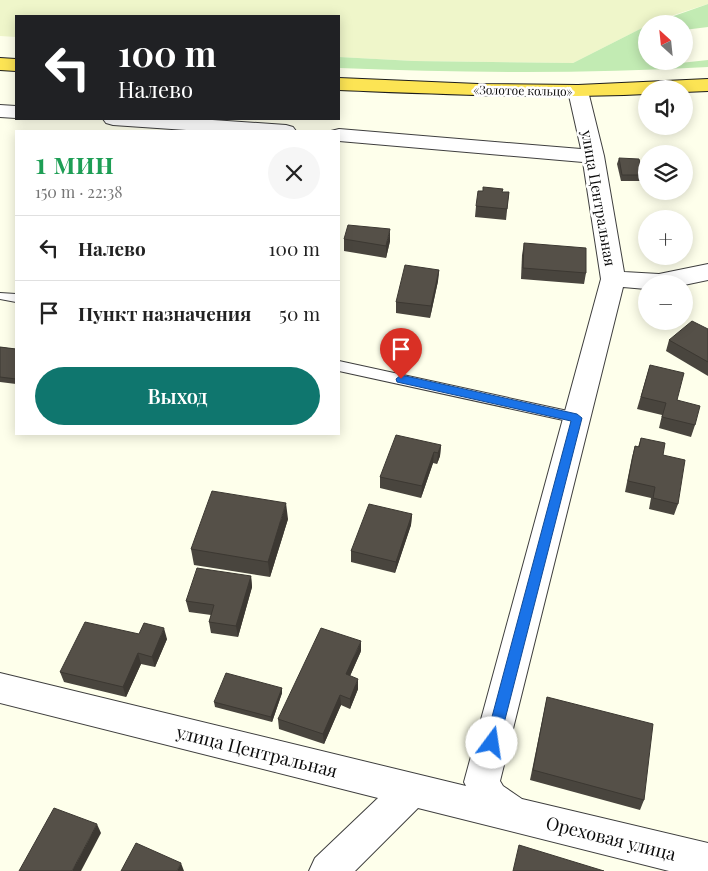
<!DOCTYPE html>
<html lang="ru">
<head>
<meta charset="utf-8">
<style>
  :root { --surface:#fff; --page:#f6f6f6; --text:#222; --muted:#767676; --line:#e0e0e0; --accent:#0f766e }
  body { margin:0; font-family:"Playfair Display",serif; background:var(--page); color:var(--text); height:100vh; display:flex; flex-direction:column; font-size:19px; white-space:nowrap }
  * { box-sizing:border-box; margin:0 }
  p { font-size:16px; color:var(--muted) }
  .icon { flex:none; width:28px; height:28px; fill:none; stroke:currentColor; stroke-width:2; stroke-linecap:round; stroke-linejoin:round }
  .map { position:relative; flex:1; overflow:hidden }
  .drawer { position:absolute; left:15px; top:130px; width:325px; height:305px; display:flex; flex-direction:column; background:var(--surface); border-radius:0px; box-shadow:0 2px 12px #0003 }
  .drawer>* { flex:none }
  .top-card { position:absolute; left:15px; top:15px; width:325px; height:105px; border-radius:0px; box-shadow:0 2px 12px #0003; background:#202124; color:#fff; overflow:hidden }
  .needle { width:32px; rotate:333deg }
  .controls { position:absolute; left:638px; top:15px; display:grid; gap:10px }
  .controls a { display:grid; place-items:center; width:55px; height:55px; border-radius:50%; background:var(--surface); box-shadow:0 2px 12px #0003; font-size:25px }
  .pin { position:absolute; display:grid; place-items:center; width:42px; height:42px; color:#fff; margin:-51px -21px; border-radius:50% 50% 50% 0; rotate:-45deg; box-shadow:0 0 5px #0007 }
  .pin .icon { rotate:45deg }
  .me { position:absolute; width:55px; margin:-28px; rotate:14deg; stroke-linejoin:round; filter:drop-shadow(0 0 4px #0008) }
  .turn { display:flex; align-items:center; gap:18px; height:105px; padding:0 20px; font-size:22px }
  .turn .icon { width:65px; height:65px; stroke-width:2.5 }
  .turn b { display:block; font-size:35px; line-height:42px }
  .round { display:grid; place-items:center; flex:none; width:52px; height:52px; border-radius:26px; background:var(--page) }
  .headline { display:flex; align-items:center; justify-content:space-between; height:85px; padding:0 20px }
  h1 { font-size:30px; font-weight:600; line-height:38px; color:#1e9e55 }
  .primary-button { display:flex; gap:10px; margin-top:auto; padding:10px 20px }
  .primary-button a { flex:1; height:58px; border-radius:30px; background:var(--accent); color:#fff; font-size:20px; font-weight:600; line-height:58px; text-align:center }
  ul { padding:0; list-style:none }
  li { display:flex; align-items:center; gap:15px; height:65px; padding:0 20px; border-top:1px solid var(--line) }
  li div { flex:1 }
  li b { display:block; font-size:19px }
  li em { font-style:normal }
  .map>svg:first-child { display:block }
  .farmland { fill:#eff6ca }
  .green { fill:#c2ebb3 }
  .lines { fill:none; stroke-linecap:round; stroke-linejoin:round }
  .service-casing { stroke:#3f3f3f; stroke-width:2 }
  .minor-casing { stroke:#3f3f3f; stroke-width:2 }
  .trunk-casing { stroke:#1d1d1d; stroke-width:2 }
  .service { fill:#fff; fill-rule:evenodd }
  .minor { fill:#fff; fill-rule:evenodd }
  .trunk { fill:#fce454; fill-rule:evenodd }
  .wall { fill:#49453e }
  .shaded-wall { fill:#3c3832 }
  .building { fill:#555048; stroke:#3c3832 }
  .route { fill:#1a73e8; stroke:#114b97 }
  .labels { text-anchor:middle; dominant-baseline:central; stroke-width:5; stroke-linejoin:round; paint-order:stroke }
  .far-street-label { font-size:12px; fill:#0c0c0c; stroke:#fff }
  .street-label { font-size:15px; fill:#0c0c0c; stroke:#fff }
  .near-street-label { font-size:18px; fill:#0c0c0c; stroke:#fff }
</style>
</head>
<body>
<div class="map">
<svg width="708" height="871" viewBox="0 0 708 871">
  <rect width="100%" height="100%" fill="#feffeb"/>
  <path class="farmland" d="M0,0H708V4L646,24V26L573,63L414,61L339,57V16H16V37L0,36Z"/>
  <g class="green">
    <path d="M708,4V27L684,30V24H651Z"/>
    <path d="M646,26V61H669L671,64L708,60V67C585,74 462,73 339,68V57L414,61L573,63Z"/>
  </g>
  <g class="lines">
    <defs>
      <g id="service">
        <path d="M0,293L16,294V302L0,299Z"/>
        <path d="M339,361L577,413L584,418L577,423L339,371Z"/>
      </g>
      <g id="minor">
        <path d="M578,85L585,87L588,91L604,156L624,272L659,274L708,264V280L684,285L646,284V289L623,287L500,781L503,786L522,799L708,843V871H669L418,808L355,871H309L315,858L378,798L0,703V673L466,786L464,782L601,279L583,162L339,141V131H331L339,129L581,149L568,91L571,87Z"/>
        <path d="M0,105L16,106V118L0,117Z"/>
        <path d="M103,119H198L286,125L293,127L296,131H201L113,125L106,123Z"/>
      </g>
      <g id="trunk">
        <path d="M0,58L16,59V71L0,70Z"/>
        <path d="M339,78L478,84L578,85L708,79V91L684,92V89H646V94C544,99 442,94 339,90Z"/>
      </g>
    </defs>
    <use href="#service" class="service-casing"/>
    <use href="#minor" class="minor-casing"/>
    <use href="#trunk" class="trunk-casing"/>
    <use href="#service" class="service"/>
    <use href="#minor" class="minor"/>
    <use href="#trunk" class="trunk"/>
  </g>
  <g class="wall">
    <path d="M619,158L643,175L642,181H621L617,164Z"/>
    <path d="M502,192H509L506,220L475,217L476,206Z"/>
    <path d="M344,239L390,241L386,258L344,251Z"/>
    <path d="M524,243L586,273L584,284L521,279L522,255Z"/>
    <path d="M439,270L438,281L430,318L396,313V302Z"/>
    <path d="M708,329V376L666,351L669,340Z"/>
    <path d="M0,347L16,349V384L0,382Z"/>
    <path d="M650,365L677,400L695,425L691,437L659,428L662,415L637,409Z"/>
    <path d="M641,438L663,455L678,504L674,515L649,509L651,498L625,492L632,457L635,446L638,447Z"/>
    <path d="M441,445L440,456L437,464L433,463L421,498L380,488V477Z"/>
    <path d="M412,514L411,525L395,573L351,562V551Z"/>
    <path d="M288,519L270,577L194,565L191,549Z"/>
    <path d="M251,576L252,587L238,637L211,633L209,622L211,615L189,612L186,601Z"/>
    <path d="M139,634L167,639L155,667L141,664L126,697L64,682L60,672Z"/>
    <path d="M361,651L350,676L358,689L350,709L341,705L324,744L279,729L278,719Z"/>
    <path d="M282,688V693L272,722L215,707L214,702Z"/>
    <path d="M547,697L644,800L640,810L530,780Z"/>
  </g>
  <g class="shaded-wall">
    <path d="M390,229V241L386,258V246Z"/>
    <path d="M439,270L438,281L430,318L431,306Z"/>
    <path d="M441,445L440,456L437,464L438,453Z"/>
    <path d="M434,452L433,463L421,498L422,486Z"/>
    <path d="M286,503L288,519L270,577L268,562Z"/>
    <path d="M412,514L411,525L395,573L396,562Z"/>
    <path d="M251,576L252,587L238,637L236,626Z"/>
    <path d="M164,628L167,639L155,667L152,657Z"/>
    <path d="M361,641V651L346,685V674Z"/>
    <path d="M138,653L141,664L126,697L123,687Z"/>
    <path d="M358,679V689L350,709V699Z"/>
    <path d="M282,688V693L272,722L271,717Z"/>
    <path d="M340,695L341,705L324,744L323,734Z"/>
    <path d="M97,824L101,833L81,871H72Z"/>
    <path d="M181,863L184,871H177Z"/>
  </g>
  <g class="building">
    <path d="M619,158L639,159L643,175H622Z"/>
    <path d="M483,187L503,189L502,192H509L507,209L476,206L478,191H483Z"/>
    <path d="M348,225L390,229L386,246L344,239Z"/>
    <path d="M524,243L586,248V273L523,268Z"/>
    <path d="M405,265L439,270L431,306L396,302Z"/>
    <path d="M692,321L708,329V362L669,340Z"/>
    <path d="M0,347L16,349V379L0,377Z"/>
    <path d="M650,365L684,373L677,400L700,406L695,425L662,417L666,403L641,397Z"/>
    <path d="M396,435L441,445L438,453L434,452L422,486L380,477Z"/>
    <path d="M641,438L665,443L663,455L685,460L678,504L653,498L655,487L628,481L635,446L639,447Z"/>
    <path d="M212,491L286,503L268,562L191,549Z"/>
    <path d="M369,504L412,514L396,562L351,551Z"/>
    <path d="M197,568L251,576L236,626L209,622L214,605L186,601Z"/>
    <path d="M85,622L139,634L144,623L164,628L152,657L138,653L123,687L60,672Z"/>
    <path d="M321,628L361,641L346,674L358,679L350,699L340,695L323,734L278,719Z"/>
    <path d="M226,673L282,688L271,717L214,702Z"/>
    <path d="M547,697L653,724L644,800L533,770Z"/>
    <path d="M54,808L97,824L72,871H19Z"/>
    <path d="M136,843L181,863L177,871H121Z"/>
    <path d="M519,845L604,871H513Z"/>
  </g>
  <path class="route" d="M401,375L577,414L582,418L499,743L497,748L492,750L487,748L485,743L571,421L397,382L396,379Z"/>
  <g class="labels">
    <g class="far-street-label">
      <text transform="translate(523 90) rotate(1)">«Золотое кольцо»</text>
    </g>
    <g class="street-label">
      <text transform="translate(599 198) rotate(80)">улица Центральная</text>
    </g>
    <g class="near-street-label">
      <text transform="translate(257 751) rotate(14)">улица Центральная</text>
      <text transform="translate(611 838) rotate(14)">Ореховая улица</text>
    </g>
  </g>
</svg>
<div class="controls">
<a><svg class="needle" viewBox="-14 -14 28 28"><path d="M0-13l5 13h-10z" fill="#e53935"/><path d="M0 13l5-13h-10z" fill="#767676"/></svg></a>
<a><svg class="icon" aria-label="sound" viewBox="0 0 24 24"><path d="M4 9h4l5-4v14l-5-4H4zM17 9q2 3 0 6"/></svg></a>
<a><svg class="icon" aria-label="layers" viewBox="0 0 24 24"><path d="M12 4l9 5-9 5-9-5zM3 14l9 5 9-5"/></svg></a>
<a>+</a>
<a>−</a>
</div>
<div class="pin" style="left:401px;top:379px;background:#d93025"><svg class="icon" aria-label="arrive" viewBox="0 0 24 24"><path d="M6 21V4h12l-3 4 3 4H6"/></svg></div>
<svg class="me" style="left:492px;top:743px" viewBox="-20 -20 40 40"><circle r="19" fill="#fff"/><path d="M0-13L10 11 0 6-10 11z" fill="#1a73e8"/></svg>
<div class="top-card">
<div class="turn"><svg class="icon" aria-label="left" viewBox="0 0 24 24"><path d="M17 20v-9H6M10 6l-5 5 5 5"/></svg><div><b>100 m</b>Налево</div></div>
</div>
<section class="drawer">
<div class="headline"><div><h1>1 мин</h1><p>150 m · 22:38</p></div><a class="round"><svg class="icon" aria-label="close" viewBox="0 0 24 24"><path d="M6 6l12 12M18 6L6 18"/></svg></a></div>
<ul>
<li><svg class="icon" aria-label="left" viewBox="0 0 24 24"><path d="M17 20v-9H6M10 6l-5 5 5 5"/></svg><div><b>Налево</b></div><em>100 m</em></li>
<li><svg class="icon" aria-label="arrive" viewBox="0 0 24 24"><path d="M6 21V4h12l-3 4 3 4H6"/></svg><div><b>Пункт назначения</b></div><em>50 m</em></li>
</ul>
<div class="primary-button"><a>Выход</a></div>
</section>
</div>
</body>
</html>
